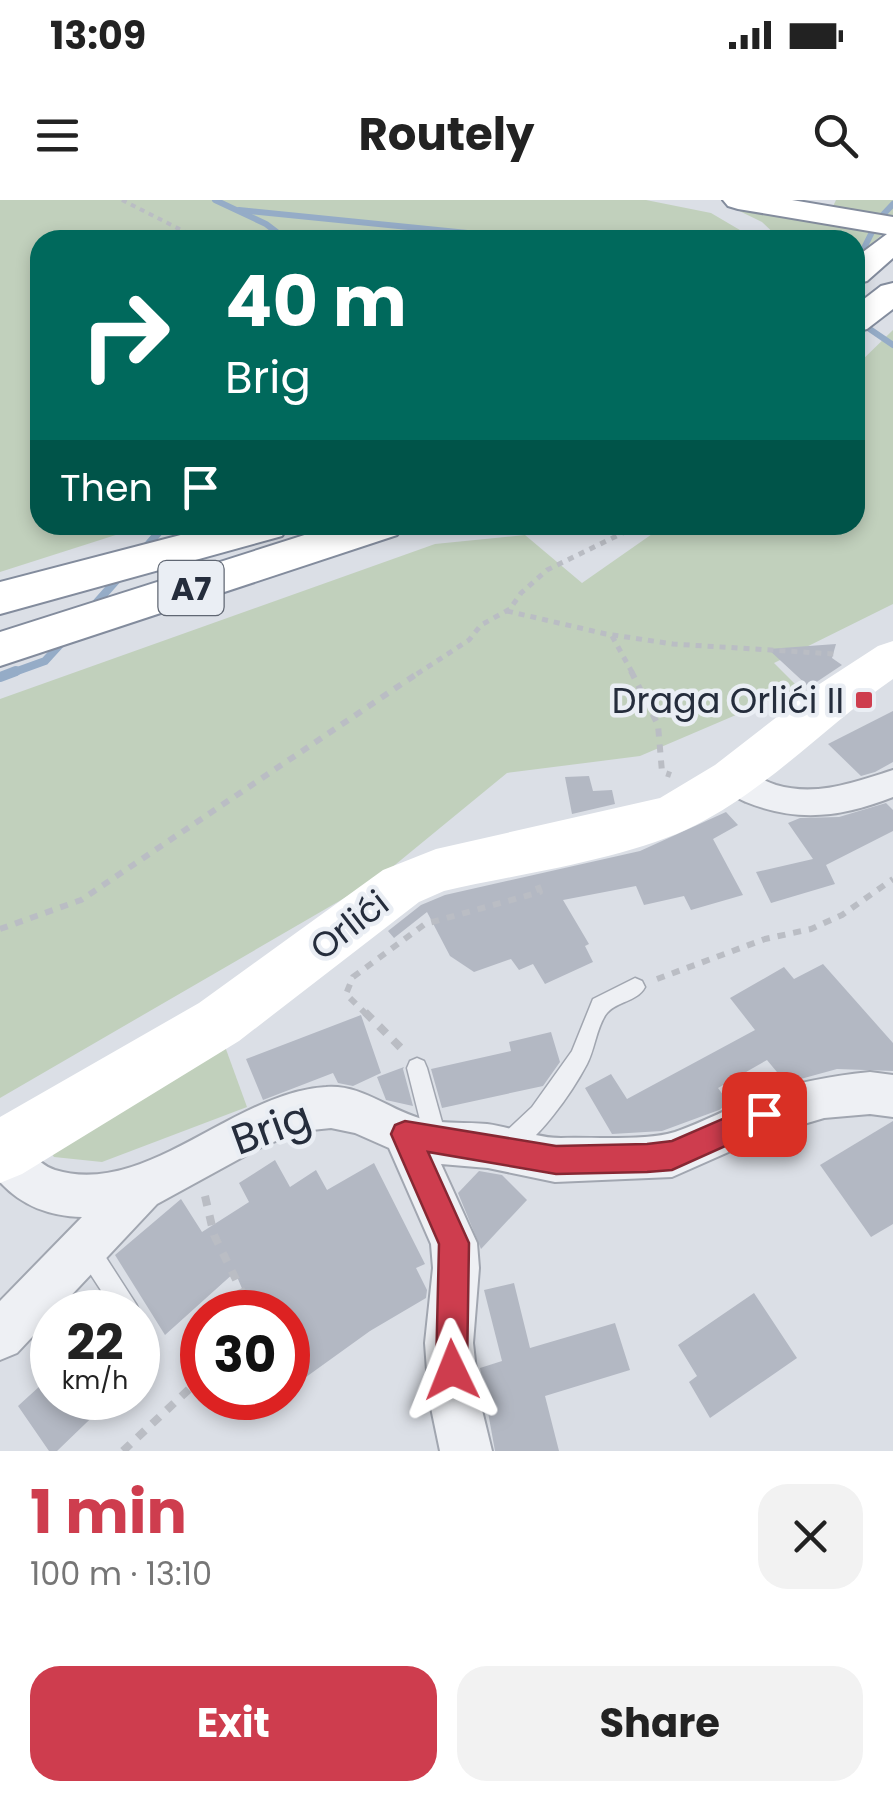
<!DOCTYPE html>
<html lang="en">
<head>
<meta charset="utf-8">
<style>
  :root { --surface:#fff; --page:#f2f2f2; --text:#222; --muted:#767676; --accent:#ce3d4e }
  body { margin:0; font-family:Poppins,sans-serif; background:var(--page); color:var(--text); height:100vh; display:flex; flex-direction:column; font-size:38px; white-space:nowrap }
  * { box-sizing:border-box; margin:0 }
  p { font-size:32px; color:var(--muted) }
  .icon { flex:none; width:55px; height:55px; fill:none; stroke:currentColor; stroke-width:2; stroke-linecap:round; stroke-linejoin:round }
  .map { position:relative; height:1251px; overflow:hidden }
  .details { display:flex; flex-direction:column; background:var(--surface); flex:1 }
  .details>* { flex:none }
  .guide { position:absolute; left:30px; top:30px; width:835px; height:305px; border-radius:30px; box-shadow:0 5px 15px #0003; background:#00695c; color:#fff; overflow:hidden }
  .speed { position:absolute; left:30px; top:1090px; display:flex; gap:20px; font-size:50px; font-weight:700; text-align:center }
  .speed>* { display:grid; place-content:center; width:130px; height:130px; border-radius:50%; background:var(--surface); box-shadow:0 5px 15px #0003; line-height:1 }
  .speed small { font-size:25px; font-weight:400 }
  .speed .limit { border:15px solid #d22; background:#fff; color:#111 }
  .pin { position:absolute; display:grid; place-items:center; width:85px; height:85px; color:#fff; margin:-42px; border-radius:20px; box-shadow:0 5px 15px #0006 }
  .me { position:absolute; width:110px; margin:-55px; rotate:358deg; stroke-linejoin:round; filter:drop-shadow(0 0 8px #0008) }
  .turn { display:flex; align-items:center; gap:35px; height:210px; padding:0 30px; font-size:45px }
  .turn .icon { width:130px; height:130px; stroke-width:2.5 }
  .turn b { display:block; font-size:70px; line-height:85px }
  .then { display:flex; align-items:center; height:95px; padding:0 30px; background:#0003; gap:20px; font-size:38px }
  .round { display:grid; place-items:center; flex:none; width:105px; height:105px; border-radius:30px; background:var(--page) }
  .headline { display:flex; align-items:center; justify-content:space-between; height:170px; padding:0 30px }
  h1 { font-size:60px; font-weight:700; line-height:75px; color:var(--accent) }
  .cta { display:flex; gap:20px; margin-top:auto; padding:20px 30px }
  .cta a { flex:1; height:115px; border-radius:30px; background:var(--accent); color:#fff; font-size:40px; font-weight:700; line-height:115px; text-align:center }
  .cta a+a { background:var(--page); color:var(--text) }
  .status { display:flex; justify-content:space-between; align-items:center; height:70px; padding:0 50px; background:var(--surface); direction:ltr }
  .status svg { height:28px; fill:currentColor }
  header { display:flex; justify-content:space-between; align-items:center; height:130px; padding:0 30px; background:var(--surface); font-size:45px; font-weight:700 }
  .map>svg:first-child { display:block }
  .green { fill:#c1d0bc }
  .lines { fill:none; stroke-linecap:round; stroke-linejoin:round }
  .stream-far2 { stroke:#95acc7; stroke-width:6 }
  .stream-far1 { stroke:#95acc7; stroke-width:8 }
  .stream { stroke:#95acc7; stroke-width:10 }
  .building { fill:#b3b8c3 }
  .lane-casing { stroke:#a1a6b0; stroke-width:3 }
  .street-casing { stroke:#a1a6b0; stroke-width:4 }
  .highway-casing { stroke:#838c9d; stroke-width:4 }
  .path-far3 { stroke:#babdc4; stroke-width:4; stroke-dasharray:5 5; stroke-linecap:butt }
  .path-far2 { stroke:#babdc4; stroke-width:5; stroke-dasharray:6 6; stroke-linecap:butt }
  .path-far1 { stroke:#babdc4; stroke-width:6; stroke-dasharray:8 8; stroke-linecap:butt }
  .path { stroke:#babdc4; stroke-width:8; stroke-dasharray:10 10; stroke-linecap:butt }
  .lane { fill:#eef0f4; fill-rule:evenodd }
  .street { fill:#eef0f4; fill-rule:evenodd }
  .secondary { fill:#fff; fill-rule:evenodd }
  .highway { fill:#fff; fill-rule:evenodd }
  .route { fill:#ce3d4e; stroke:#862833; stroke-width:2.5 }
  .poi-dot { fill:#ce3d4e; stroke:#eaeef4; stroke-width:4 }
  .labels { text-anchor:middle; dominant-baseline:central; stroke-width:9; stroke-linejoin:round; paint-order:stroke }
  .shield { fill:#eaeef4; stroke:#606773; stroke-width:2.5 }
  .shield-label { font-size:32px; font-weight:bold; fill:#252d3c }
  .poi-label { font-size:35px; fill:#252d3c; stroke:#eaeef4; text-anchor:end }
  .street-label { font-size:35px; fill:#252d3c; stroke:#eaeef4 }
  .near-street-label { font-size:42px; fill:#252d3c; stroke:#eaeef4 }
</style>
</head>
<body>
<div class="status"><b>13:09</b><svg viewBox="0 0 49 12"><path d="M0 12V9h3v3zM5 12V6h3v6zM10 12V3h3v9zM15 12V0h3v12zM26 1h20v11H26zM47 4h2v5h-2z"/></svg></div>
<header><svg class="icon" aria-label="menu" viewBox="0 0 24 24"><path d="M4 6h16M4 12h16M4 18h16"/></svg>Routely<svg class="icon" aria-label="search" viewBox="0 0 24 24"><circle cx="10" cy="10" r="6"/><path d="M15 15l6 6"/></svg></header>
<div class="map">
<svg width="893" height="1251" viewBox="0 0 893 1251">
  <rect width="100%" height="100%" fill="#dbdfe6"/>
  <g class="green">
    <path d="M0,0H646L711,13L745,33L747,40H40V325H147L0,372Z"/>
    <path d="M836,0H893V33L885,32L855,58V40H781L762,22L727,5L826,21Z"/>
    <path d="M893,130V404L774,463L799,488L640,556L507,573L379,678L0,898V499L435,344L525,335L582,383L665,325H855V167Z"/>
    <path d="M223,841L247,907L102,962L54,957L51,953Z"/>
  </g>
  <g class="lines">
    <g class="stream-far2">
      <path d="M215,0L266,24L287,40"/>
      <path d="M239,10L538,40"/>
      <path d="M855,66L878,20L893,4"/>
      <path d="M855,119L893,145"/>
    </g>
    <g class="stream-far1">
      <path d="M140,354L165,325"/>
      <path d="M90,410L122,374"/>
      <path d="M9,474L45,461L66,438"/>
    </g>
    <path class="stream" d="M0,477L16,471"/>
  </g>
  <g class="building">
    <path d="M836,444L832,458L842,465L809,487L768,449Z"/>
    <path d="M893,511V562L875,572L861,576L828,544Z"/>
    <path d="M589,576L593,591L612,590L615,604L572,614L565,577Z"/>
    <path d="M886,603L893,610V631L826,665L835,684L771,703L756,672L813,659L788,623L800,618L839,617Z"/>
    <path d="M726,612L738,625L713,639L743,695L691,710L684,696L644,705L636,686L563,700L589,744L585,746L593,762L545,784L533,764L519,770L511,759L474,772L450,756L427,712L394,738L388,731L421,705L445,695L640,651Z"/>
    <path d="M823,764L893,843V871L837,869L786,883L767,860L718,888L729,903L719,910L662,931L612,934L585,888L611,874L627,899L755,830L730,798L784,767L794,779Z"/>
    <path d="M361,815L381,873L353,886L338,883L333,873L263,900L246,859Z"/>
    <path d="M551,832L560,862L543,886L442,908L431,869L511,851L509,842Z"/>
    <path d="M404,867L403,869L413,906L386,900L377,877Z"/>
    <path d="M893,921V1024L871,1037L820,965Z"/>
    <path d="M275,960L290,987L316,970L327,990L374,963L425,1064L416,1068L427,1090L426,1098L370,1131L288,1190V1112H252L235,1072L165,1135L115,1055L181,999L202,1032L249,1002L239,983Z"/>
    <path d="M479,971L502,975L527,1000L481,1049L458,993Z"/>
    <path d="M514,1083L530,1148L615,1123L630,1170L545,1196L559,1251H495L480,1168L502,1161L484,1090Z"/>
    <path d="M754,1093L797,1158L710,1218L689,1182L697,1176L678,1145Z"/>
    <path d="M52,1175V1198H112L57,1251H49L18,1206Z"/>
  </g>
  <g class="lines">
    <defs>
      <g id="lane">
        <path d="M635,778L642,781L645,787C637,802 617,801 607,813C597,825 595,849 587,864C573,891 536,945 507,957L499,954L496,946L499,938L532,907L572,851L593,799Z"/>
        <path d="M417,858L424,861L427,868L447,940L444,948L436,951L428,948L425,940L407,868L410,861Z"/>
        <path d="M88,1039L96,1042L136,1104L140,1112L138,1118V1112H115L80,1058L77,1050L80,1042Z"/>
      </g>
      <g id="street">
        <path d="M732,566C747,571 761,580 776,585C817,597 855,582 893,570V597C842,617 798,623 746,602C733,596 722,591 715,579L720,570Z"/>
        <path d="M870,872L893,875V917L870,914L824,918L767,935L672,977L555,982L488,968L441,964L477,1043L479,1068L473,1143L479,1198L492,1251H440L429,1198L425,1143L433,1068L431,1044L389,948L355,933L331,928L302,931L263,946L157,1004L17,1153L0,1160V1101L82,1017C49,1016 22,1006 0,982L1,930C22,939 34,963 55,970C146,998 234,892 326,887C363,884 391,912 426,920C445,924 467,922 487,924C511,927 536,938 561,938C592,937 646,941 675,932C704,922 731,907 759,896C795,882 832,876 870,872Z"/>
      </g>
      <g id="highway">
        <path d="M723,0H792L893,17V58L867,81L855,84V58L887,34L738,9L728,6Z"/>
        <path d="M893,83V109L867,129L855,132V106L881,86Z"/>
        <path d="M219,325L288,326L282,336L0,414V382Z"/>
        <path d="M336,325H403L397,335L0,466V432Z"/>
      </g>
    </defs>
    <use href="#lane" class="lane-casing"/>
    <use href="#street" class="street-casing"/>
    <use href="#highway" class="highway-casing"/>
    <g class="path-far3">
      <path d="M122,0L201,40"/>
      <path d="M335,40L381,36L416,40"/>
    </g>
    <g class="path-far2">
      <path d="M507,411L606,434L673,444L835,454"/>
      <path d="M612,436L633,474"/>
      <path d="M417,474L469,440L481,425L510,409L521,393L547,370L639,325"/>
    </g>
    <g class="path-far1">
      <path d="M631,471L658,525L662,572L671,575"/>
      <path d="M0,729L81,700L421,471"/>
      <path d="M657,779L765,739L811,729L842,715L893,679"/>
      <path d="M367,815L346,794L353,777L425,724L540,692L537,684"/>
    </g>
    <g class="path">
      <path d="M365,812L404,851"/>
      <path d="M205,996L214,1035L252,1112"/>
      <path d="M123,1251L202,1177"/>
    </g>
    <use href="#lane" class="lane"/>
    <use href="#street" class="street"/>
    <path class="secondary" d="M893,441V479C827,525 769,588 696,625C630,659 518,674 444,691L419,702L239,841L22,974L0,983V917L199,803L383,670L436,649L660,598L715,565L818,485L878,446Z"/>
    <use href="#highway" class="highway"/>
  </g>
  <path class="route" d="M764,901L774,905L778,914L774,924L672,970L647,972L556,974L428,952L469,1043L467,1170L463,1182L452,1186L440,1182L436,1170L439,1044L391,934L395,925L405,921L556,946L647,944L672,941Z"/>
  <rect class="poi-dot" x="854" y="490" width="20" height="20" rx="5"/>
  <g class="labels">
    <rect class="shield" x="158.5" y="361" width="65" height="54" rx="8"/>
    <g class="shield-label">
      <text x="191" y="388">A7</text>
    </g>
    <g class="poi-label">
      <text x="844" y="500">Draga Orlići II</text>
    </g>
    <g class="street-label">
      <text transform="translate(349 725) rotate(-38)">Orlići</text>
    </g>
    <g class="near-street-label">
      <text transform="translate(271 928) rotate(-20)">Brig</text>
    </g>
  </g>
</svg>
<div class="speed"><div>22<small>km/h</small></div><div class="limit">30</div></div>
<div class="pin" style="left:764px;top:914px;background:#d93025"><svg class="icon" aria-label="arrive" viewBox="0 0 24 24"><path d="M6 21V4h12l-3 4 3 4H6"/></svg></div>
<svg class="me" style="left:452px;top:1170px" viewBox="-20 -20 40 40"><path d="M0-17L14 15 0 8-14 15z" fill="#ce3d4e" stroke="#fff" stroke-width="4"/></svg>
<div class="guide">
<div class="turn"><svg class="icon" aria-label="right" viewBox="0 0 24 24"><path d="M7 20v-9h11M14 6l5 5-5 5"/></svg><div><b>40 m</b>Brig</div></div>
<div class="then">Then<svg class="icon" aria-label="arrive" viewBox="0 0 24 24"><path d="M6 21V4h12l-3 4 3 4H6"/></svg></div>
</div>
</div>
<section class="details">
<div class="headline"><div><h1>1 min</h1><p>100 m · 13:10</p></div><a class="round"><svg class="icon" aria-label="close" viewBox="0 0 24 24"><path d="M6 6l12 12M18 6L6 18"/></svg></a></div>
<div class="cta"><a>Exit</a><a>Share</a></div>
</section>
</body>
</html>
